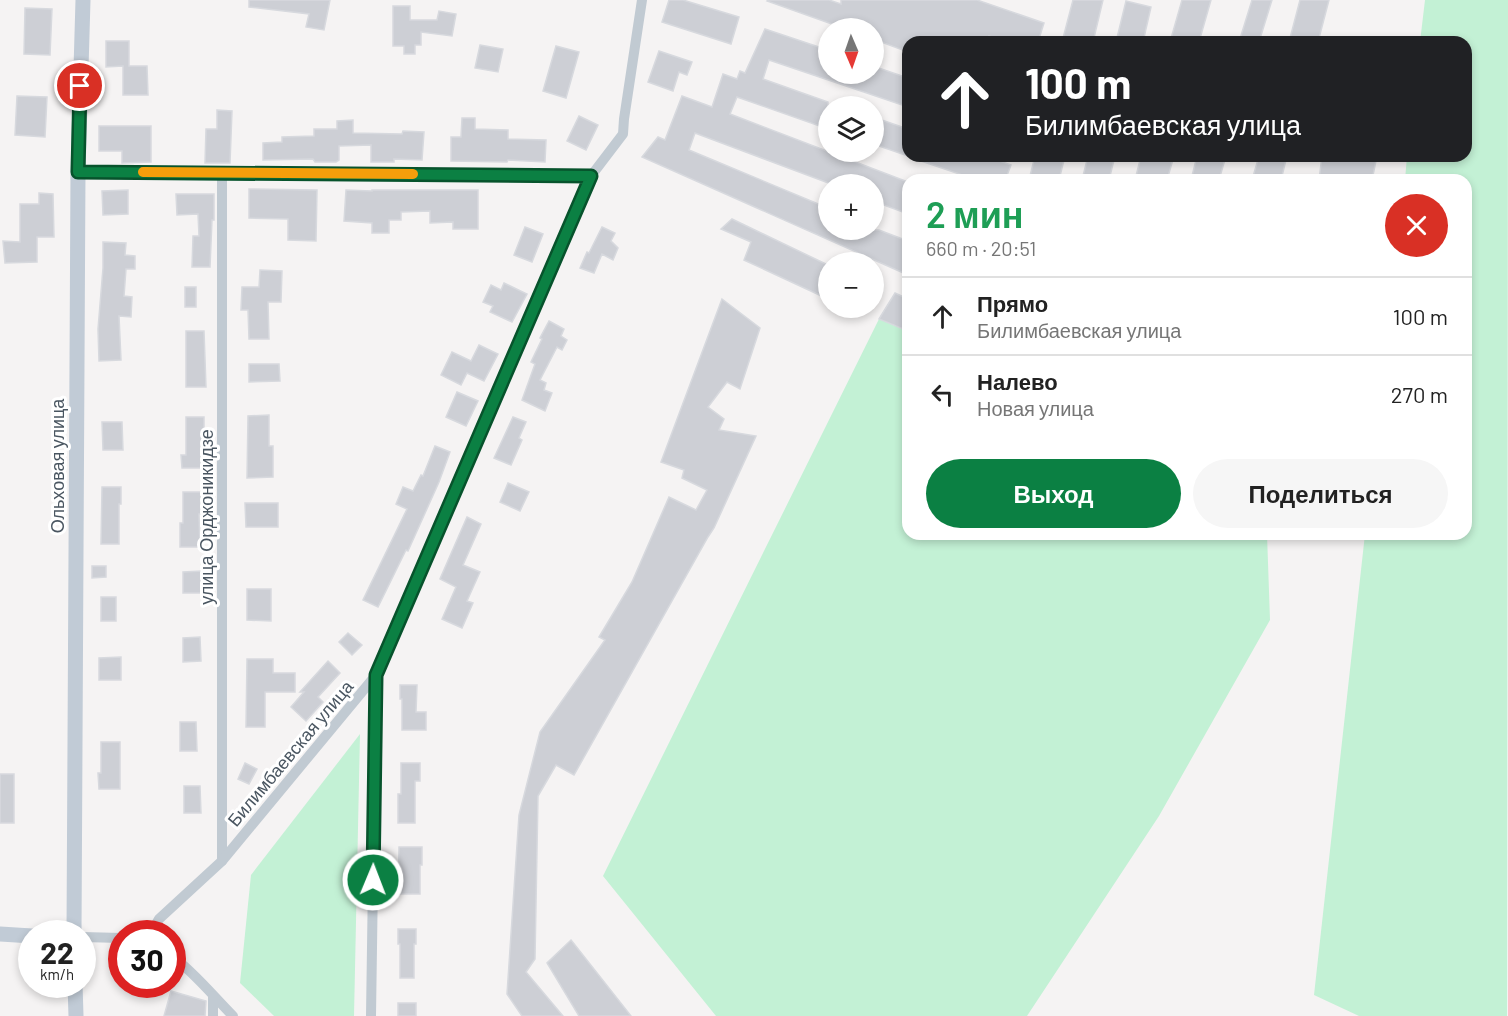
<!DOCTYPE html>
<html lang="ru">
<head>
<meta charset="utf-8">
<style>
  :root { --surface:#fff; --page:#f6f6f6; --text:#222; --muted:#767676; --line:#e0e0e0; --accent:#0b8043 }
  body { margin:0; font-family:Barlow,sans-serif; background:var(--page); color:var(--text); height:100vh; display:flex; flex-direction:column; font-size:22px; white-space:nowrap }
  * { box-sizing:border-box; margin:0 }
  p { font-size:20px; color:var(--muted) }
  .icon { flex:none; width:33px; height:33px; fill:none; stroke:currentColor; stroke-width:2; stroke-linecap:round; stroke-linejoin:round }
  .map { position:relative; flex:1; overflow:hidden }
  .sheet { position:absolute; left:902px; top:174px; width:570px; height:366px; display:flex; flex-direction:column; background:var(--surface); border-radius:18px; box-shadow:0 3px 9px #0003 }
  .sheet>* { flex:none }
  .hud { position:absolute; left:902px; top:36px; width:570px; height:126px; border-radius:18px; box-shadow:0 3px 9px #0003; background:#202124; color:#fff; overflow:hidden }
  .needle { width:39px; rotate:178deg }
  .buttons { position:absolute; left:818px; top:18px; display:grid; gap:12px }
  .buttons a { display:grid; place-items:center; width:66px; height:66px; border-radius:50%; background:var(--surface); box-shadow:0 3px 9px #0003; font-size:30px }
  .speed { position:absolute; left:18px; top:920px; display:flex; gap:12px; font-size:30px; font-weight:700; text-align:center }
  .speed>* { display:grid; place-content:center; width:78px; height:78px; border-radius:50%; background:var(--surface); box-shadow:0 3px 9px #0003; line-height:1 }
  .speed small { font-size:15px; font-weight:400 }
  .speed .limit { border:9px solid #d22; background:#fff; color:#111 }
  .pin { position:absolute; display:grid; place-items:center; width:51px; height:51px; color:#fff; margin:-26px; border:3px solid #fff; border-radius:50%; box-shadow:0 2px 6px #0007 }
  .me { position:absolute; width:66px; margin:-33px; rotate:1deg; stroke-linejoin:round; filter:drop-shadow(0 0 4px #0008) }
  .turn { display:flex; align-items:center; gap:21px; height:126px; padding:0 24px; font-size:27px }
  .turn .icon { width:78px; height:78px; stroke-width:2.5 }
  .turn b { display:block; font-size:42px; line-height:51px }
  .round { display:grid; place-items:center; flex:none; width:63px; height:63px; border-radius:32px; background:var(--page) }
  .headline { display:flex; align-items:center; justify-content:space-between; height:102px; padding:0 24px }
  h1 { font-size:36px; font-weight:600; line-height:45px; color:#1e9e55 }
  .button { display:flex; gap:12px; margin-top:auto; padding:12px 24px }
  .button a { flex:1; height:69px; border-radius:36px; background:var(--accent); color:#fff; font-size:24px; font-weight:600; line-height:69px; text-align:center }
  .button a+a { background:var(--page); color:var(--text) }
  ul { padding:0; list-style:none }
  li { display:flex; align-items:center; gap:18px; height:78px; padding:0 24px; border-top:2px solid var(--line) }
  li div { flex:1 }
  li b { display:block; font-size:22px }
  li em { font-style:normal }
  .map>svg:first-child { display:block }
  .green { fill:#c3f1d5 }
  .building { fill:#cdcfd5; stroke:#d7d9de; stroke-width:1.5 }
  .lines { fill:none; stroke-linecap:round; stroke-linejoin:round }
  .street { stroke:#c1cad2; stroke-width:10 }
  .secondary { stroke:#c1cbd6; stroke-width:15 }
  .route-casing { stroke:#07532c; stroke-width:15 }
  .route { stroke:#0b8043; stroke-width:10 }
  .slow { stroke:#f59e0b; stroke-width:10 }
  .labels { text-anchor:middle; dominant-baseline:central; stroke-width:6; stroke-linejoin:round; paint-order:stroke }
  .street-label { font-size:18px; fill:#4a5661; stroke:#fff }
</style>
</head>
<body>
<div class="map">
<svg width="1508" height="1016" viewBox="0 0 1508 1016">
  <rect width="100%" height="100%" fill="#f5f3f3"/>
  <g class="green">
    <path d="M1425,0H1508L1507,1016H1359L1314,995L1365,534H1466V180H1405L1407,156H1466V42H1420Z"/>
    <path d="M879,319L907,331L908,534H1267L1270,620L1159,816L1027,1016H716L603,876Z"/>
    <path d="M360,734L354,1016H274L240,983L251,875Z"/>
  </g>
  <g class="building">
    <path d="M249,0H330L324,30L306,27L309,14L249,7Z"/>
    <path d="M669,0H683L739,17L731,44L662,22Z"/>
    <path d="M768,0H829L841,4V0H977L1044,23L1038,42H1006L989,36L988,42H908V52L873,39V28H843L767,1Z"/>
    <path d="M1073,0H1103L1093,42H1062Z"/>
    <path d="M1182,0H1211L1199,42H1170Z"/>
    <path d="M1252,0H1272L1259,42H1239Z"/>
    <path d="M1300,0H1329L1318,42H1289Z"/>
    <path d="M1126,1L1151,7L1143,42H1116Z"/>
    <path d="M393,6H410V20H437L439,11L456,14L452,36L421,32V45H415V54H404V46H393Z"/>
    <path d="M25,8L52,9L50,55L24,54Z"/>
    <path d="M765,29L828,50V74H873V66L908,78V107L769,60L763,79L828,102V129L737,97L730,114L908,182V214L873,201V184H831L695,133L689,150L828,208V230H879L908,241V275L642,157L658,137L665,140L682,96L712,107L723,74L737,79L740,71L745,73Z"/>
    <path d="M106,41H129V66H147L148,95H123V66L106,67Z"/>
    <path d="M480,45L503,49L498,72L475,68Z"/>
    <path d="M556,46L579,52L566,98L543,91Z"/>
    <path d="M659,51L692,62L687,75L679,72L673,91L648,82Z"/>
    <path d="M17,96L47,97L45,137L15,135Z"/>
    <path d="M217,110L232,111L230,163H205L206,129H217Z"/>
    <path d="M579,116L598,125L586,150L567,141Z"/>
    <path d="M873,117L908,129V156L873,144Z"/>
    <path d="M462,118H475V129L508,130V139L546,140L545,162L508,160L507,162L451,161V137H461Z"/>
    <path d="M353,120V133L402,134L403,131L424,132L422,160L394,159V162H371V145L339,146V160L336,162H315L313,159L263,160V143L282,142V137L314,136V129H337V121Z"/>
    <path d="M99,126H151V162L122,163V151H99Z"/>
    <path d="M912,156H986L1011,165L1006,178L996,175L994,180H977L912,158Z"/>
    <path d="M1035,156H1065L1059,180H1029Z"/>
    <path d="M1088,156H1115L1109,180H1082Z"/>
    <path d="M1141,156H1174L1167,180H1135Z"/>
    <path d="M1197,156H1226L1219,180H1191Z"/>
    <path d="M1259,156H1287L1281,180H1252Z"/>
    <path d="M1322,156H1377L1372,180H1319Z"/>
    <path d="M249,189L317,190L316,241L288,240V219L249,218Z"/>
    <path d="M128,190V214L103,215L102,191Z"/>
    <path d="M346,190L372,191V190H478V229H453V222L430,223V211L401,212V220H389V233H372V223L344,221Z"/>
    <path d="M39,193L53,194L54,237H37V262L5,263L3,241L20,242V204H39Z"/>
    <path d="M176,194H214V220H212L210,267H192L193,236H199L198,214L177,215Z"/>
    <path d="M732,219L828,265V299L744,260L751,242L721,229Z"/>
    <path d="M525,227L543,234L532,262L514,255Z"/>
    <path d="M602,227L615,233L611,241L618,248L613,260L602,254L594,273L580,268L587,252L589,253Z"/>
    <path d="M103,242L126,243L125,255L135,256V269H126L124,296L132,297L131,317L119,316L121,360L99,361L98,329L103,268Z"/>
    <path d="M260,270L282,271L281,302H268L269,339H249L248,310H241L242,287H259Z"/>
    <path d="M504,283L527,294L512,322L490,312L493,306L483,302L491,285L501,290Z"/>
    <rect x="185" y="287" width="11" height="20"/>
    <path d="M895,293L908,299V331L879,319Z"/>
    <path d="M722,299L760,328L740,389L727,382L708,407L724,419L719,430L756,436L714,528L708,537L574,775L556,765L538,796L535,959L526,972L563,1016H522L507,994L519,815L540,732L605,640L599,637L632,582L669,497L696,510L707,490L682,478L684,470L661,462Z"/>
    <path d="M549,321L564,329L561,336L567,340L562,350L557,347L540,380L546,383L544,390L552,393L545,411L522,400L535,364L531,362L542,339L540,338Z"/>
    <path d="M186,331H204L206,387H186Z"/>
    <path d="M479,345L498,354L484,381L467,373L461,385L441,375L452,352L471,361Z"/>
    <path d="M249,364H279L280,381L249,382Z"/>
    <path d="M457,392L478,401L466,426L446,417Z"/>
    <path d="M269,415V446H273V477L247,478L248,416Z"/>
    <path d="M186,417H204V468H182L181,455H186Z"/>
    <path d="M513,417L526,422L519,438L522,440L511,465L494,458Z"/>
    <path d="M102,422H122L123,450H103Z"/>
    <path d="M435,446L450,452L439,482L408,551L406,550L378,607L363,600L407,509L396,504L403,487L413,491L421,475L423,476Z"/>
    <path d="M508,483L529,492L520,511L500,502Z"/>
    <path d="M102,487H121V504H119V544H101Z"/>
    <path d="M183,492H202V514H199L200,547H180V523H183Z"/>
    <path d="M245,503H278V527H246Z"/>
    <path d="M467,517L481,524L463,565L480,572L467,601L473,603L462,628L442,619L456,587L440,579Z"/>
    <path d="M92,566H106V577L92,578Z"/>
    <path d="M202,571V593H183V572Z"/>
    <path d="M247,589H271V621L247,620Z"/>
    <rect x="101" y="597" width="15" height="24"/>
    <path d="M348,633L362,645L352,655L339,642Z"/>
    <path d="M200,637L201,661L183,662V638Z"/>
    <path d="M121,657V680H99V658Z"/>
    <path d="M247,659H273V673H295V692H265V727H246Z"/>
    <path d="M328,661L340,673L318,697L323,702L306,721L291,707L304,692H300Z"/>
    <path d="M400,685H417L416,712H426V730H402V699H400Z"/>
    <path d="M180,722H196L197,751H180Z"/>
    <path d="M101,742H120V789H99L98,773H101Z"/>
    <path d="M245,763L257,769L249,784L238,779Z"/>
    <path d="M401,763H420V781H415V823H398V794H401Z"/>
    <rect x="0" y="774" width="14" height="49"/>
    <path d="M184,786H200L201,813H184Z"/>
    <path d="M399,847H422V865H420V894H398Z"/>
    <path d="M398,929H416V944H414V978H400V944H398Z"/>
    <path d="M571,940L631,1016H579L547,963Z"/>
    <path d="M171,991L206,1001L205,1016H164Z"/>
    <rect x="398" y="1003" width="18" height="13"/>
  </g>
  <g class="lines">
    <g class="street">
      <path d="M78,172L591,176"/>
      <path d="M222,173V861"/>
      <path d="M151,933L159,919L222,861L376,675L591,176L623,134L624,119L642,0"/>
      <path d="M82,937L122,938"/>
      <path d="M172,956C195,973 213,996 233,1016"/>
      <path d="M213,1016V996"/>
      <path d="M371,1016L376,675"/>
    </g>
    <g class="secondary">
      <path d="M74,933L78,172L83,0"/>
      <path d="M0,934L32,936"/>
      <path d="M75,984L76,1016"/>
    </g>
  </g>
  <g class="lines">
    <defs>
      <path id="route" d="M80,86L78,172L591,176L376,675L373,880"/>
    </defs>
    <use href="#route" class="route-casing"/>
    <use href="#route" class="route"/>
    <path class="slow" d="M143,172L413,174"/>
  </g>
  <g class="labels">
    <g class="street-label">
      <text transform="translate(57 466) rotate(-90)">Ольховая улица</text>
      <text transform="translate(206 517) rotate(-90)">улица Орджоникидзе</text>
      <text transform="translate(290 753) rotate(-50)">Билимбаевская улица</text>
    </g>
  </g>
</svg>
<div class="buttons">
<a><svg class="needle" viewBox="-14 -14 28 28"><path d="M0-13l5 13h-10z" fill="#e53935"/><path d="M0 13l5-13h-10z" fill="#767676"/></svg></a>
<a><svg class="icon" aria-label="layers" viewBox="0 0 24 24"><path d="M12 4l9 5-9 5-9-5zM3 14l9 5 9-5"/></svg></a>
<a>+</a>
<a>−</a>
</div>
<div class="speed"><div>22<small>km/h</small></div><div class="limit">30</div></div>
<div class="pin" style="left:80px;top:86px;background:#d93025"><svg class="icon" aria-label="arrive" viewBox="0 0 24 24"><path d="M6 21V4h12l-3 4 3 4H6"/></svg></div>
<svg class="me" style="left:373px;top:880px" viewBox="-20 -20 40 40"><circle r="17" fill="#0b8043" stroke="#fff" stroke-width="3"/><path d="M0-11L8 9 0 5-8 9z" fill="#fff"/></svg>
<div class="hud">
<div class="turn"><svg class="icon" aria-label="ahead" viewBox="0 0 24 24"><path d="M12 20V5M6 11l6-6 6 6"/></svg><div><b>100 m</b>Билимбаевская улица</div></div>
</div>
<section class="sheet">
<div class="headline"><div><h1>2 мин</h1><p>660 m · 20:51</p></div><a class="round" style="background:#d93025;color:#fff"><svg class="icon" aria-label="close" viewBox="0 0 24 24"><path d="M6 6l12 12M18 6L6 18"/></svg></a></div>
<ul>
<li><svg class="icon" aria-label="ahead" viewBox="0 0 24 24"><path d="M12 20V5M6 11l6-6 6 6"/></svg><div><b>Прямо</b><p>Билимбаевская улица</p></div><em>100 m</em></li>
<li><svg class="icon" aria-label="left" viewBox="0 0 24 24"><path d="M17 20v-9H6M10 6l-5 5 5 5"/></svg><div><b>Налево</b><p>Новая улица</p></div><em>270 m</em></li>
</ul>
<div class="button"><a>Выход</a><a>Поделиться</a></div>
</section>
</div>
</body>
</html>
